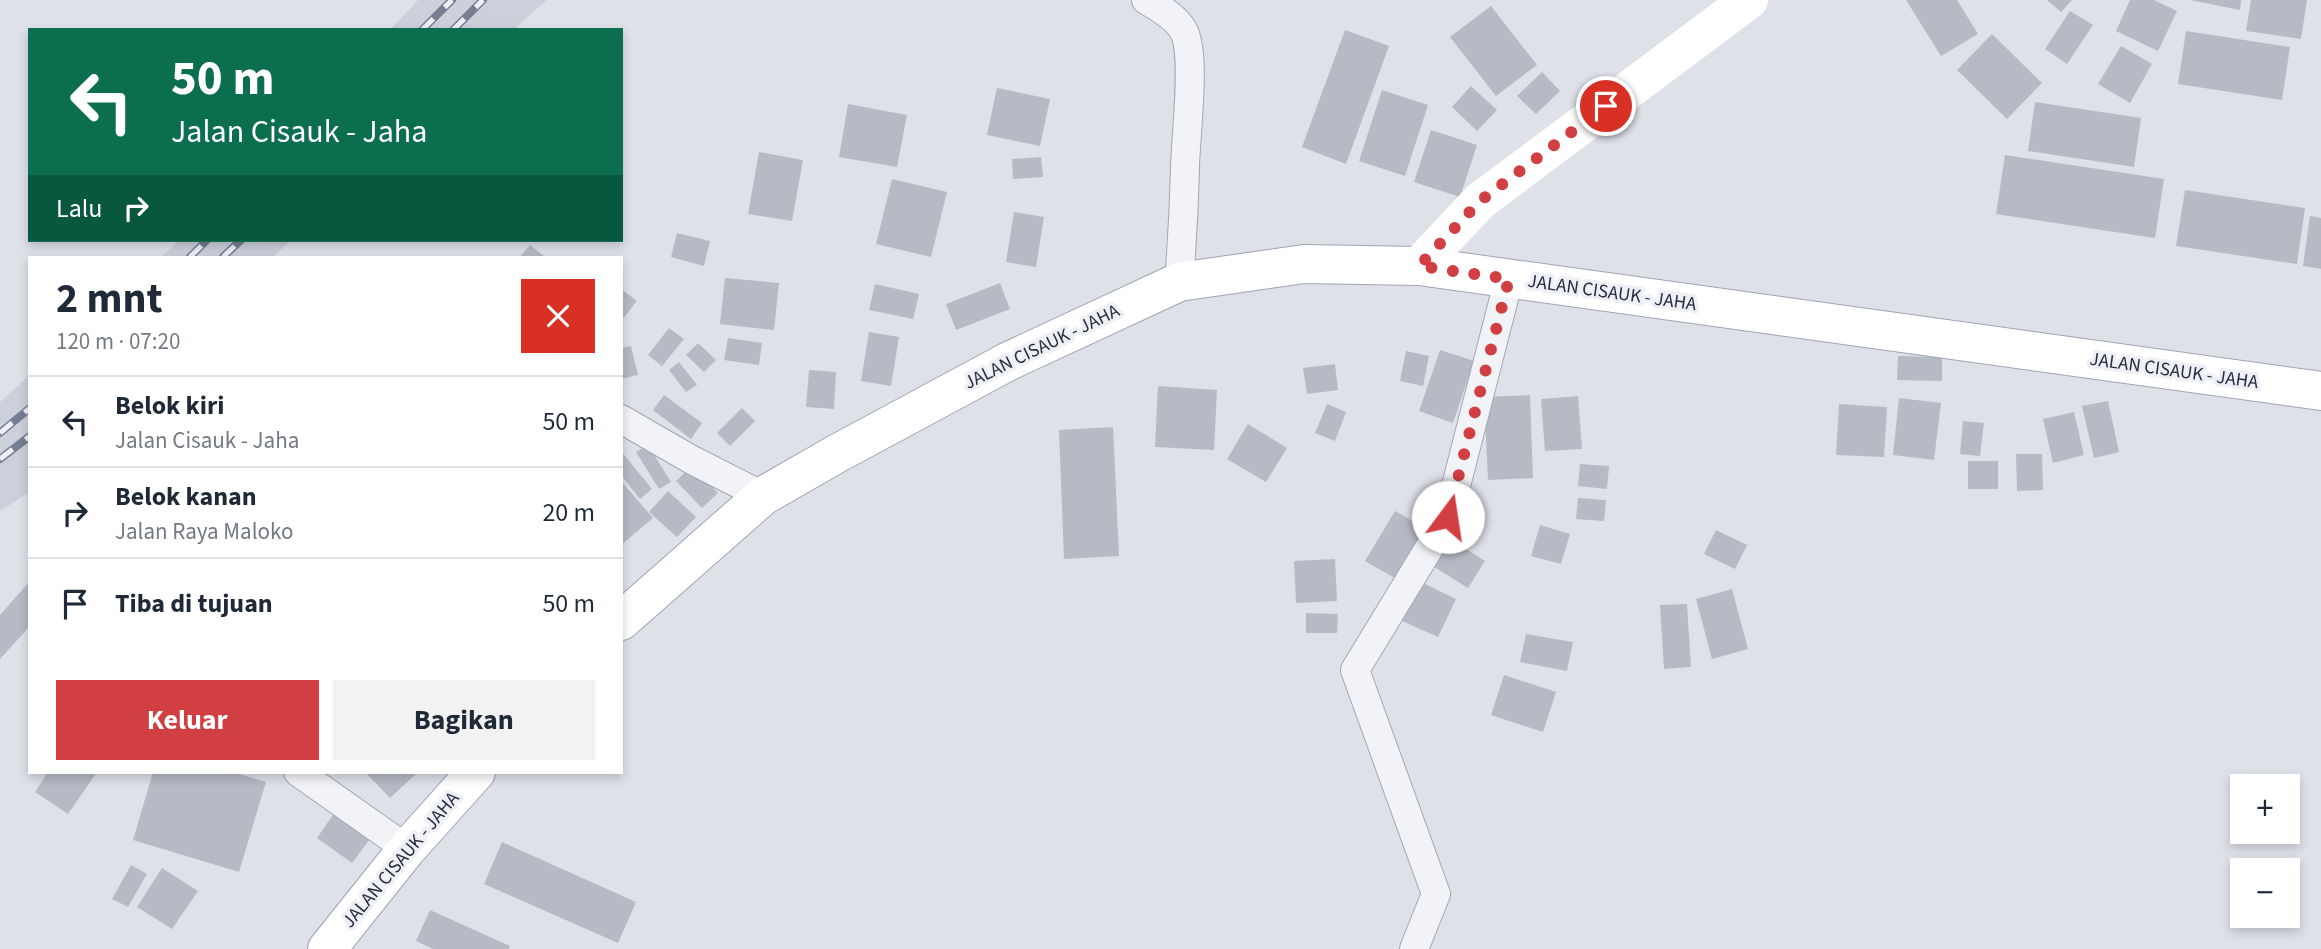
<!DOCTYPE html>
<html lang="id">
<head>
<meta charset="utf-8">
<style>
  :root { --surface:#fff; --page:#f2f2f3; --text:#1f2937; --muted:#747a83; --line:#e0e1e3; --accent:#d23f43 }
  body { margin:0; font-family:"Source Sans 3",sans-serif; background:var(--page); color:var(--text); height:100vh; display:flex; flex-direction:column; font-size:26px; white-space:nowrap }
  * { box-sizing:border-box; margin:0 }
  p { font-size:23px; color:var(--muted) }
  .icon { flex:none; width:38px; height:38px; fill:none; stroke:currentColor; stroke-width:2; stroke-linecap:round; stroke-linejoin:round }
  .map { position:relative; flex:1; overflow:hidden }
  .drawer { position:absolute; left:28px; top:256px; width:595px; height:518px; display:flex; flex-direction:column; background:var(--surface); border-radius:0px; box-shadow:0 4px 10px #0003 }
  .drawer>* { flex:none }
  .guide { position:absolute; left:28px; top:28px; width:595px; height:214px; border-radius:0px; box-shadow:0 4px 10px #0003; background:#0b6e4f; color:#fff; overflow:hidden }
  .controls { position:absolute; left:2230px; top:774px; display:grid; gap:14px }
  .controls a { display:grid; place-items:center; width:70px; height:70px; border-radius:0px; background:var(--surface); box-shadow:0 4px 10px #0003; font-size:35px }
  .pin { position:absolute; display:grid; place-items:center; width:60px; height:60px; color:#fff; margin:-30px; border:4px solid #fff; border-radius:50%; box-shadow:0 2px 7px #0007 }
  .me { position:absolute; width:77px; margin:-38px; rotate:14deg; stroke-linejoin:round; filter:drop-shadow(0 0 5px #0008) }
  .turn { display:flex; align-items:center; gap:24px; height:147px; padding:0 28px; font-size:32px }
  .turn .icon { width:91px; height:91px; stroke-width:2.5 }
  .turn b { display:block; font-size:49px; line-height:60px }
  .then { display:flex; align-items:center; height:66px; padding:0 28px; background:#0003; gap:14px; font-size:26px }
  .round { display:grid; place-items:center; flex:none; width:74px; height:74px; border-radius:0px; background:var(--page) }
  .overview { display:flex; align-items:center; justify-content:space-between; height:119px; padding:0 28px }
  h1 { font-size:42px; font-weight:700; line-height:52px }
  .action { display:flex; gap:14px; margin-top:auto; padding:14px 28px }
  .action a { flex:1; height:80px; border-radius:0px; background:var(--accent); color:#fff; font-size:28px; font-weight:700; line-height:80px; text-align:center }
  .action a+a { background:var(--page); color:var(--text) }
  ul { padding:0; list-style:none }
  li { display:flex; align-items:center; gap:21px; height:91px; padding:0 28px; border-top:2px solid var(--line) }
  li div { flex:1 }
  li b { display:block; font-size:26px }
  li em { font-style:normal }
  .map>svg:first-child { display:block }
  .built { fill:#ccd0db }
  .building { fill:#b6bac5 }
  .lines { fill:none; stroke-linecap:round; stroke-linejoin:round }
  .street-casing { stroke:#a4a7b3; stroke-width:30 }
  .primary-casing { stroke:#9da4b5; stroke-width:40 }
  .street { stroke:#f1f3f7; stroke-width:28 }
  .secondary { stroke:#fff; stroke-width:38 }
  .primary { stroke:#fff; stroke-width:38 }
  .rail-casing { stroke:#777e93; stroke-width:8 }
  .rail { stroke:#eef0f6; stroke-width:5; stroke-dasharray:16; stroke-linecap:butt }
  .route { stroke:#d23f43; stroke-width:12; stroke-dasharray:0 21.6 }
  .labels { text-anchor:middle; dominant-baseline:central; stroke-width:7; stroke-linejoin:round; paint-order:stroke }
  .street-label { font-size:19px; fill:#272d40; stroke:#eef0f6 }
</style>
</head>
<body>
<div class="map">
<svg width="2321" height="949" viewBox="0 0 2321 949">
  <rect width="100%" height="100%" fill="#dfe1e9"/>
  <g class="built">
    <path d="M418,0H547L513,30H390Z"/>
    <path d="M180,240H291L273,257H161Z"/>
    <path d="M30,375V492L0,511V402Z"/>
  </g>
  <g class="building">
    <path d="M1906,0H1957L1978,34L1941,56Z"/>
    <path d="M2047,0H2072L2061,12Z"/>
    <path d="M2130,0H2154L2177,11L2158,51L2116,31Z"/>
    <path d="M2190,0H2241L2240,10Z"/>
    <path d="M2251,0H2307L2301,39L2246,31Z"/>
    <path d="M1491,6L1537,65L1496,96L1450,37Z"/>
    <path d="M2070,11L2093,25L2067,64L2045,49Z"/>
    <path d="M1345,30L1389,46L1346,164L1302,147Z"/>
    <path d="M2186,31L2290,47L2282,100L2178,84Z"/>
    <path d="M1992,34L2042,83L2007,119L1957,70Z"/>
    <path d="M2121,46L2152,64L2130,103L2098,84Z"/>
    <path d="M1542,72L1560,91L1536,114L1517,96Z"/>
    <path d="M1471,86L1497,110L1477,131L1452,107Z"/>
    <path d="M997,88L1050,99L1040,146L987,135Z"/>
    <path d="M1382,90L1428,105L1405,176L1359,161Z"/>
    <path d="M2035,102L2141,118L2134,167L2028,151Z"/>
    <path d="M848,104L907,115L897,167L839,157Z"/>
    <path d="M1431,130L1477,145L1460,197L1414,182Z"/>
    <path d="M759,152L803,160L792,221L748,214Z"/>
    <path d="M2005,155L2164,179L2155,238L1996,214Z"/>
    <path d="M1041,157L1043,177L1013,179L1012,159Z"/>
    <path d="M892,179L947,192L931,257L876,244Z"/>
    <path d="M2185,190L2305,208L2297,264L2176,246Z"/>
    <path d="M1014,212L1044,217L1036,267L1006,262Z"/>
    <path d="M2310,216L2321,218V269L2303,266Z"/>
    <path d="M677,233L710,241L704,266L671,257Z"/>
    <path d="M530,245L545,257H520Z"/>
    <path d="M725,278L779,283L774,330L720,324Z"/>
    <path d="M1000,283L1010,309L956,330L946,304Z"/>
    <path d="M875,284L919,294L913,319L869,310Z"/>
    <path d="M621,289L637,301L621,321Z"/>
    <path d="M669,328L684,339L662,366L648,355Z"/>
    <path d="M869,332L899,337L891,386L861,381Z"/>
    <path d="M728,338L762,343L759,365L724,360Z"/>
    <path d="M698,343L716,360L704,372L686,355Z"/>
    <path d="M631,346L638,375L621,379V348Z"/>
    <path d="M1440,350L1474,361L1453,423L1419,411Z"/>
    <path d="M1406,351L1429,356L1423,386L1400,381Z"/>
    <path d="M1898,356L1942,357V381L1897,380Z"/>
    <path d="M679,362L697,385L686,392L669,370Z"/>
    <path d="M1335,364L1338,390L1307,394L1303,368Z"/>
    <path d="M809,370L836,372L834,409L806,407Z"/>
    <path d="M1158,386L1217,390L1214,450L1155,447Z"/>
    <path d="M664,395L702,423L691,439L653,410Z"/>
    <path d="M1530,395L1533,478L1488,480L1484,397Z"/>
    <path d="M1578,396L1582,449L1545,451L1541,399Z"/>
    <path d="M1899,398L1941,403L1934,460L1893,455Z"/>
    <path d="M2108,401L2119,452L2094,458L2082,406Z"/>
    <path d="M1327,404L1346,412L1335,441L1315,433Z"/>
    <path d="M1839,404L1887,407L1884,457L1836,455Z"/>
    <path d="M742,408L755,421L730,446L717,433Z"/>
    <path d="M2074,412L2084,455L2053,463L2043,419Z"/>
    <path d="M1963,421L1984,423L1980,456L1960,454Z"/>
    <path d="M1248,424L1287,448L1266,482L1227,459Z"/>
    <path d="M1113,427L1119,556L1064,559L1059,430Z"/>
    <path d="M648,445L671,482L659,489L636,452Z"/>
    <path d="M621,451L652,489L640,499L621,475Z"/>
    <path d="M2016,454H2042L2043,490L2017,491Z"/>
    <rect x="1968" y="461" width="30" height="28"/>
    <path d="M1580,464L1609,466L1607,489L1578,486Z"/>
    <path d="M692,466L718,493L702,508L676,481Z"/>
    <path d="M621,481L653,518L621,545Z"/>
    <path d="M668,491L696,517L677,537L649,512Z"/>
    <path d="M1578,498L1606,500L1604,521L1576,519Z"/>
    <path d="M1395,511L1437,535L1407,585L1365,561Z"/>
    <path d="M1540,525L1570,534L1561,564L1531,556Z"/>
    <path d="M1716,530L1747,545L1735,569L1704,554Z"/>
    <path d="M1446,536L1485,561L1468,588L1428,563Z"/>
    <path d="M1335,559L1337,601L1296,603L1294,561Z"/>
    <path d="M30,581V626L0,659V615Z"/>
    <path d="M1419,581L1456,599L1438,637L1400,620Z"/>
    <path d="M1732,589L1748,649L1712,659L1696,599Z"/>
    <path d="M1687,604L1691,667L1664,669L1660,605Z"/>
    <path d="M1306,613L1338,614L1337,633H1306Z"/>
    <path d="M1526,634L1573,642L1567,671L1520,662Z"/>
    <path d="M1504,675L1556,692L1543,732L1491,715Z"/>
    <path d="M48,772H97L68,814L35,792Z"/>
    <path d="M153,772H232L266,782L239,872L133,840Z"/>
    <path d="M365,772H418L390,798Z"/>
    <path d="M337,809L373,835L352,863L317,838Z"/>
    <path d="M502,842L636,902L618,943L484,884Z"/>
    <path d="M131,865L147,874L128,907L112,899Z"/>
    <path d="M162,868L198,891L172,929L137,907Z"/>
    <path d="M430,910L510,946L509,949H433L416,941Z"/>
  </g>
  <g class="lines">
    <defs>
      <g id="street">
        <path d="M1146,0C1158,7 1176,17 1183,30C1197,52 1185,140 1185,169C1184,207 1182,244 1179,282"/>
        <path d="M621,419L692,460L763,496"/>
        <path d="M298,772L407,849"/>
        <path d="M1414,949L1436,894L1355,670L1448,517L1509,279"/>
      </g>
      <g id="primary">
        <path d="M621,621L763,496L838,453L1007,362L1179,282L1304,264L1419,266L2321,391"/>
        <path d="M327,949L407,849L476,772"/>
      </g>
    </defs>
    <use href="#street" class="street-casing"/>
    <use href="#primary" class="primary-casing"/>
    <use href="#street" class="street"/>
    <path class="secondary" d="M1419,266L1480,201L1749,0"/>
    <use href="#primary" class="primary"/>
    <defs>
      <g id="rail">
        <path d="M422,30L452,0"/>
        <path d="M453,30L483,0"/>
        <path d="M190,257L207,240"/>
        <path d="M223,257L241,240"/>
        <path d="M0,433L30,408"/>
        <path d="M0,459L30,436"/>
      </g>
    </defs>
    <use href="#rail" class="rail-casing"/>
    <use href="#rail" class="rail"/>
  </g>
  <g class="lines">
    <path class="route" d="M1448,517L1509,279L1419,266L1480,201L1606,106"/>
  </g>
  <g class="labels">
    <g class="street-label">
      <text transform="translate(1612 293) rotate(8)">JALAN CISAUK - JAHA</text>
      <text transform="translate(1042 347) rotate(-26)">JALAN CISAUK - JAHA</text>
      <text transform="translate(2174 371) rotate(8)">JALAN CISAUK - JAHA</text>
      <text transform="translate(401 860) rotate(-50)">JALAN CISAUK - JAHA</text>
    </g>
  </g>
</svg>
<div class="controls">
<a>+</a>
<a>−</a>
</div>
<div class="pin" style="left:1606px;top:106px;background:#d93025"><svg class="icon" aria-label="arrive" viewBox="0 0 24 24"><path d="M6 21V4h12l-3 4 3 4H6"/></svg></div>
<svg class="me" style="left:1448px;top:517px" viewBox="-20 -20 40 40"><circle r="19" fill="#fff"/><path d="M0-13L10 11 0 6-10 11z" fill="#d23f43"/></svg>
<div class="guide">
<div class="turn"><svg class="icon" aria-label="left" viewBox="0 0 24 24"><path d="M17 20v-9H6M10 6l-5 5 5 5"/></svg><div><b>50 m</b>Jalan Cisauk - Jaha</div></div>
<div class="then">Lalu<svg class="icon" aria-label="right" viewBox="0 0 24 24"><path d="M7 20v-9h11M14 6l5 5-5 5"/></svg></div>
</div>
<section class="drawer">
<div class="overview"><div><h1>2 mnt</h1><p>120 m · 07:20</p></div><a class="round" style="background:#d93025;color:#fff"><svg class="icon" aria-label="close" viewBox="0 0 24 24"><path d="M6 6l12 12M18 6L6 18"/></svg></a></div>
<ul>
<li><svg class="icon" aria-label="left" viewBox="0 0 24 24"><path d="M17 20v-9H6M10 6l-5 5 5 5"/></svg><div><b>Belok kiri</b><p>Jalan Cisauk - Jaha</p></div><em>50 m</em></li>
<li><svg class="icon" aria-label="right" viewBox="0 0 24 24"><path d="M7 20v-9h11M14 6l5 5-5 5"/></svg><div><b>Belok kanan</b><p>Jalan Raya Maloko</p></div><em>20 m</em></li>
<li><svg class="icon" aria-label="arrive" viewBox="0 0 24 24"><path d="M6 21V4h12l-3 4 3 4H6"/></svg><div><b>Tiba di tujuan</b></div><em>50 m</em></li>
</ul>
<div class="action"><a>Keluar</a><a>Bagikan</a></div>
</section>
</div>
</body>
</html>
